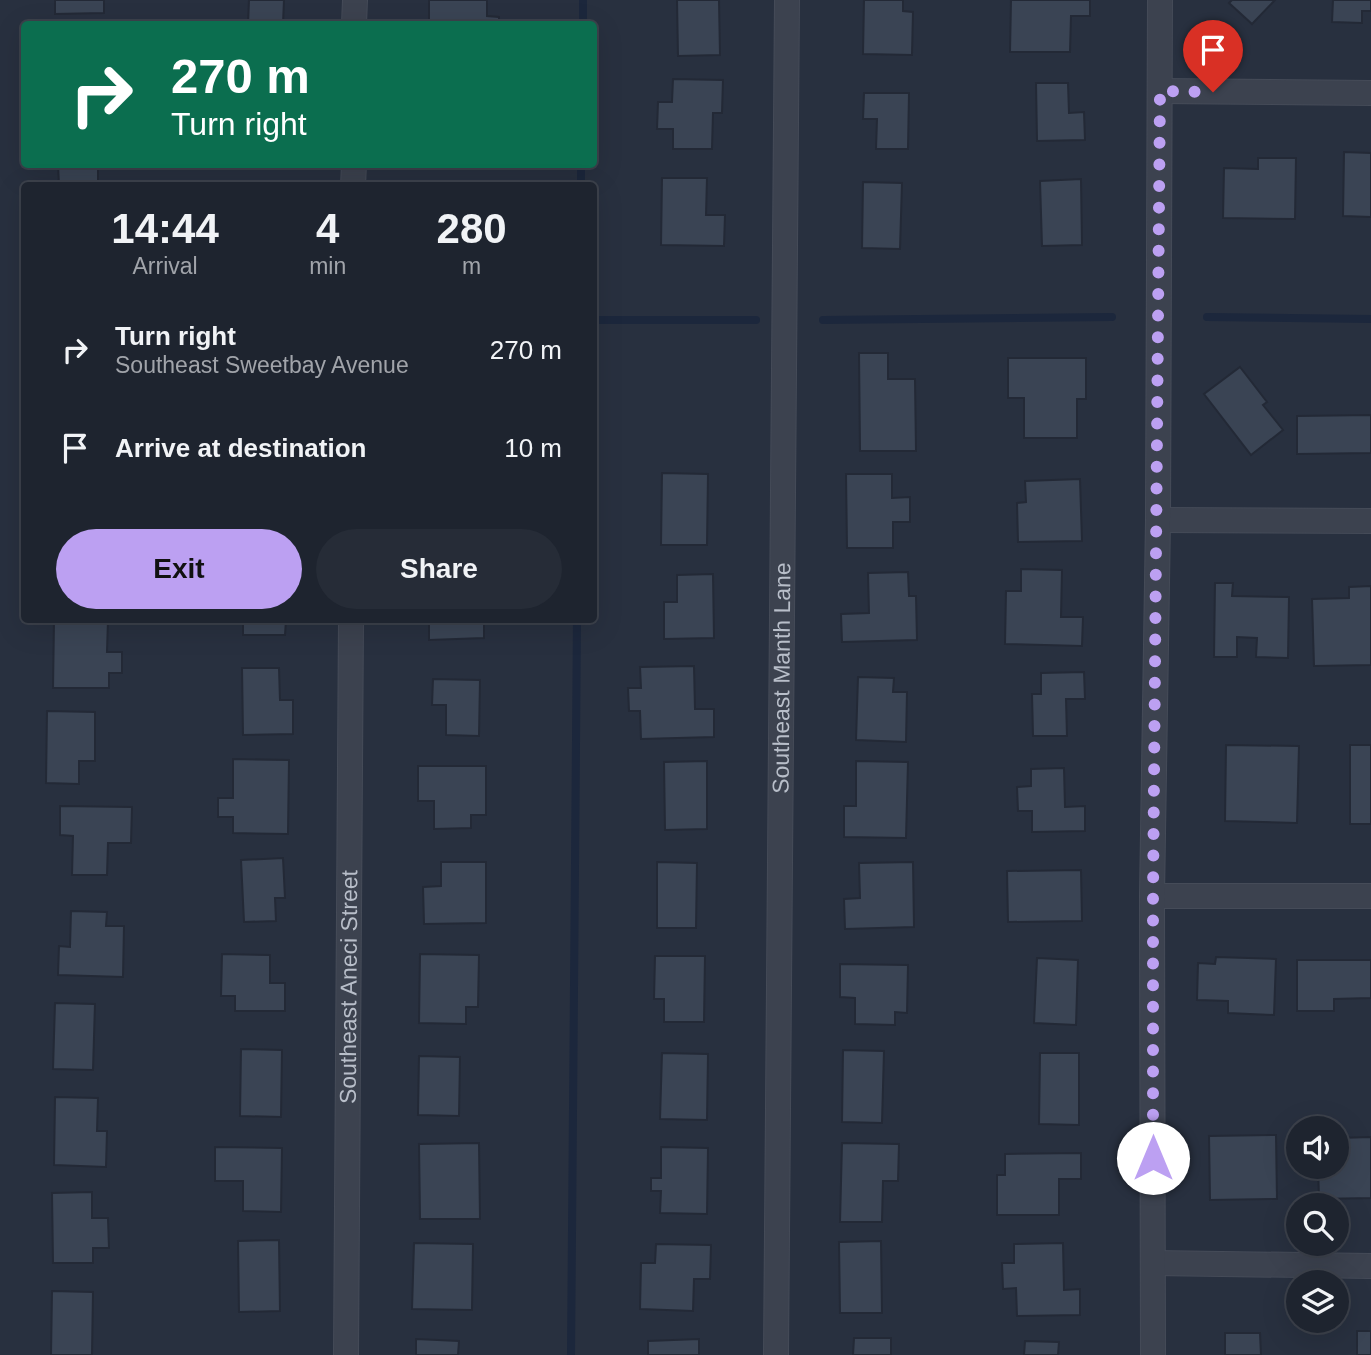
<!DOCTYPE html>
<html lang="en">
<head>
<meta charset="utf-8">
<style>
  :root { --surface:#1e242f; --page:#262c37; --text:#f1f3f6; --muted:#a1a4aa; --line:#3c414b; --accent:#bca0f2 }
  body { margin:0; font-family:Arial,sans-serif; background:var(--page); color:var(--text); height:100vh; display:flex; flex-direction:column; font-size:26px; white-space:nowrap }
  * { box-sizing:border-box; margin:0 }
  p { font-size:23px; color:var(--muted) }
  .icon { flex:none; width:38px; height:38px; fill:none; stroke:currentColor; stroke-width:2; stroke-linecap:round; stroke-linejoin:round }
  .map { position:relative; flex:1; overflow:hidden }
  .sheet { position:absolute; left:21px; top:182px; width:576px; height:441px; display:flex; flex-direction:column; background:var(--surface); border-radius:7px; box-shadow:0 7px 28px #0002,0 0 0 2px var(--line) }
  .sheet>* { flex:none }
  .hud { position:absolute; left:21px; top:21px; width:576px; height:147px; border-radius:7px; box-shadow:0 7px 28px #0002,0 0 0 2px var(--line); background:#0b6e4f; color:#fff; overflow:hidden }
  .controls { position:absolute; left:1286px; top:1116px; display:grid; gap:14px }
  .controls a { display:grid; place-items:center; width:63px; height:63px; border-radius:50%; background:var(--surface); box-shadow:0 7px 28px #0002,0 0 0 2px var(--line); font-size:35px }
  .pin { position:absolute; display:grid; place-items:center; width:60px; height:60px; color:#fff; margin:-72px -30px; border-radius:50% 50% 50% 0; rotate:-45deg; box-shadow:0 0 7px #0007 }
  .pin .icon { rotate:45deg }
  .me { position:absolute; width:77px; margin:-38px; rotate:0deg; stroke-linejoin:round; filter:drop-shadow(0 0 5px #0008) }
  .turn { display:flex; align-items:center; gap:24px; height:147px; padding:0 35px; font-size:32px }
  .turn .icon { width:91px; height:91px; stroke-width:2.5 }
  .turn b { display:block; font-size:49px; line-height:60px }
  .eta { display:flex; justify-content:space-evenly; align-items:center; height:119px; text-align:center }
  .eta b { font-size:42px; font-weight:600; line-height:49px }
  .cta { display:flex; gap:14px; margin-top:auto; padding:14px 35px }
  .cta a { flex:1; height:80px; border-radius:42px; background:var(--accent); color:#111; font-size:28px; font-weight:600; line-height:80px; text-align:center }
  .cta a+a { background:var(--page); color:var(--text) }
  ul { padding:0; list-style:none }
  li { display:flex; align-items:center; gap:21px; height:98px; padding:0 35px }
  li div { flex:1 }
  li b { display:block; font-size:26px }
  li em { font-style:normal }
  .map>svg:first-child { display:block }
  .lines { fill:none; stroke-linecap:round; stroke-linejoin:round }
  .stream { stroke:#1c273c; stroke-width:8 }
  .building { fill:#3a4454; stroke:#232936; stroke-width:2 }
  .street-casing { stroke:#454b58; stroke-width:26 }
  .street { stroke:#3c424f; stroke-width:24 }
  .route { stroke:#bca0f2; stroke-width:12; stroke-dasharray:0 21.6 }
  .labels { text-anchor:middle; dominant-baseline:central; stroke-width:7; stroke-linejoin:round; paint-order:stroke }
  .street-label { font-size:23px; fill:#b8bec9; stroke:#212734 }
</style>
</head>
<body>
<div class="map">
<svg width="1371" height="1355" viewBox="0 0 1371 1355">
  <rect width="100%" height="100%" fill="#28303f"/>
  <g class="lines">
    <g class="stream">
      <path d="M583,24V0"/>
      <path d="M581,186V164"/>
      <path d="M1207,317L1371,319"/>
      <path d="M593,320H756"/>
      <path d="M823,320L1112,317"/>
      <path d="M571,1355L577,620"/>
    </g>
  </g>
  <g class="building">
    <path d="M55,0H104V13L55,14Z"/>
    <path d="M249,0H284L283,24H248Z"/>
    <path d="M429,0H487V16L499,17V24H429Z"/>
    <path d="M677,0H719L720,55L678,56Z"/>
    <path d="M864,0H903V11L913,12L912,55L863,54Z"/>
    <path d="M1011,0H1090V16H1071L1070,52H1010Z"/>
    <path d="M1232,0H1275L1252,24L1229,3Z"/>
    <path d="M1333,0H1371V11H1362V23L1332,22Z"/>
    <path d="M673,79L723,80L722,113H713L712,149H673V129H657L658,102H672Z"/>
    <path d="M1036,83H1068L1069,113L1084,112L1085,140L1037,141Z"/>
    <path d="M864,93H909L908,149H876L877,119H863Z"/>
    <path d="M1344,152L1371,153V217L1343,216Z"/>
    <path d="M1258,158H1296L1295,219L1223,218L1224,168L1258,169Z"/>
    <path d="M58,164H98V186H59Z"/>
    <path d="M662,178H707L706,215H725L724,246L661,245Z"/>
    <path d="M1081,179L1082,245L1042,246L1040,181Z"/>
    <path d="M491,182V186H424V185Z"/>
    <path d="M863,182L902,183L900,249L862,248Z"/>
    <path d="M859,353H888V379H915L916,451H860Z"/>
    <path d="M1008,358H1086V399H1077V438H1024V398H1008Z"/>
    <path d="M1240,367L1267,402L1263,405L1283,430L1251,455L1204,394Z"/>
    <path d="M1371,415V453L1297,454V416Z"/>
    <path d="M662,473L708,474L707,545H661Z"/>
    <path d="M846,474H892V498L910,497V522H893V548H847Z"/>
    <path d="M1080,479L1082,541L1018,542L1017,503L1026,502L1025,481Z"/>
    <path d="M1021,569L1062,570L1061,617H1083L1082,646L1005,644L1006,591H1021Z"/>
    <path d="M908,572L909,596H916L917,640L842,642L841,614L869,613L868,573Z"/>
    <path d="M713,574L714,638L664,639V602H677V575Z"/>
    <path d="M1215,583H1233L1232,596L1289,597L1288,658L1256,657L1257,638L1237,637V657H1214Z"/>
    <path d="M1371,586V665L1314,666L1312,599L1349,598V587Z"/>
    <path d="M54,620H108L107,652H122V673H109V688H53Z"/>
    <path d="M243,620H286L285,635H243Z"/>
    <path d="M429,620H484V638L429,640Z"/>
    <path d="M694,666L695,709H714V737L641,739L640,711H629L628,688H641L640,667Z"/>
    <path d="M242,668H279L280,700H293V734L243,735Z"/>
    <path d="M1084,672L1085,699H1066L1067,736H1033L1032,694H1041V673Z"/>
    <path d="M858,677L894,678L893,692H907L906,742L856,740Z"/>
    <path d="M433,679L480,680L479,736L446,735V705H432Z"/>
    <path d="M47,711L95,712V761H79V784L46,783Z"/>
    <path d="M1226,745L1299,746L1297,823L1225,821Z"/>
    <rect x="1350" y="745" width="21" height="79"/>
    <path d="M233,759L289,760L288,834L233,833V817H218V798H233Z"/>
    <path d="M707,761V829L665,830L664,762Z"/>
    <path d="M856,761L908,762L906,838L844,837V806H856Z"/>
    <path d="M418,766H486V815H471V828L434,829V801H418Z"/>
    <path d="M1064,768L1065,807L1085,806V831L1032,832V811H1018L1017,787L1031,786V769Z"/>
    <path d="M60,806L132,807L131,843H108L107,875H72L73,836L60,835Z"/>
    <path d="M283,858L285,898H275L276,921L244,922L241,860Z"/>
    <path d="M441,862H486V923L424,924L423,887L441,886Z"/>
    <path d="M657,862L697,863L696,928H657Z"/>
    <path d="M913,862L914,927L845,929L844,899L860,898L859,863Z"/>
    <path d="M1081,870L1082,921L1008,922L1007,871Z"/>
    <path d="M71,911L107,912L106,926H124L123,977L58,975L59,946L70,947Z"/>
    <path d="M222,954L270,955V983H285V1011H235V996H221Z"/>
    <path d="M420,954L479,955L478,1007H466V1024L419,1023Z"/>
    <path d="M655,956H705L704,1022H664V999H654Z"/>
    <path d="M1216,957L1276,959L1274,1015L1228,1013V1001L1197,1000L1198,963L1215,964Z"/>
    <path d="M1037,958L1078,960L1076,1025L1034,1023Z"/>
    <path d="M1297,960H1371V998L1334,999V1011H1297Z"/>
    <path d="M840,964L908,965L907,1013L895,1012V1025L855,1024V998L840,997Z"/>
    <path d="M55,1003L95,1004L93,1070L53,1069Z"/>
    <path d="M241,1049L282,1050L281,1117L240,1116Z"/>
    <path d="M843,1050L884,1051L882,1123L842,1122Z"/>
    <path d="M662,1053L708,1054L707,1120L660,1119Z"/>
    <path d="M1040,1053H1079V1125L1039,1124Z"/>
    <path d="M419,1056L460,1057L459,1116L418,1115Z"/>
    <path d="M55,1097L98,1098L97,1131H107L106,1167L54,1165Z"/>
    <path d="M1276,1135L1277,1199L1210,1200L1209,1136Z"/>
    <path d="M1371,1137V1198L1319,1199L1318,1167H1337V1138Z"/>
    <path d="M479,1143L480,1219H420L419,1144Z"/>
    <path d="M842,1143L899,1144L898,1181H883L882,1222H840Z"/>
    <path d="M215,1147L282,1148L281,1212L243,1211V1181H215Z"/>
    <path d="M661,1147L708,1148L707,1214L660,1213L661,1191H651V1178H661Z"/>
    <path d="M1081,1153V1179H1059V1215H997V1175H1005V1154Z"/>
    <path d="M92,1192V1218H108L109,1248H93V1263H53L52,1193Z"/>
    <path d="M279,1240L280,1311L239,1312L238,1241Z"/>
    <path d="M881,1241L882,1313H840L839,1242Z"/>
    <path d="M414,1243L473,1244L472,1310L412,1309Z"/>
    <path d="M1063,1243L1064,1290L1080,1289V1315L1017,1316L1016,1288L1003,1289L1002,1263H1014V1244Z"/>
    <path d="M656,1244L711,1245L710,1279H694L693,1311L640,1309L641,1263H655Z"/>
    <path d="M52,1291L93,1292L92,1355H51Z"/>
    <rect x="1357" y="1331" width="14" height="24"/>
    <path d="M1225,1333H1260L1261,1355H1225Z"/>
    <path d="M854,1338H891V1355H853Z"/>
    <path d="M416,1339L459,1341L458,1355H416Z"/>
    <path d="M699,1339V1355H648V1341Z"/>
    <path d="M1025,1341L1059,1342L1058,1355H1024Z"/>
  </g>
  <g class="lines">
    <defs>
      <g id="street">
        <path d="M354,24L355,0"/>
        <path d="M1160,91L1371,93"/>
        <path d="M353,186L354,164"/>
        <path d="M1158,520L1371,521"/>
        <path d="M1152,896H1371"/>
        <path d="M1154,1263L1371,1266"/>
        <path id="s1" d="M346,1355L351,620"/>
        <path id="s2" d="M776,1355L787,0"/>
        <path d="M1153,1355L1152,896L1158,520L1160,0"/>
      </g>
    </defs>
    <use href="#street" class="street-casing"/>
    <use href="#street" class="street"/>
  </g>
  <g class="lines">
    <path class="route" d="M1153,1158V896L1160,91L1213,92"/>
  </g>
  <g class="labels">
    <g class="street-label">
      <text stroke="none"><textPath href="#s2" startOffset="677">Southeast Manth Lane</textPath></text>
      <text stroke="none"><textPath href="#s1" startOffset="368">Southeast Aneci Street</textPath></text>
    </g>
  </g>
</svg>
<div class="controls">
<a><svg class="icon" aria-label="sound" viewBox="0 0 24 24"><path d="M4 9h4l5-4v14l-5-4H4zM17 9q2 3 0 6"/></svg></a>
<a><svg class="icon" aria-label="search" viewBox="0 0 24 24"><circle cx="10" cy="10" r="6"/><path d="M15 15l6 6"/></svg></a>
<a><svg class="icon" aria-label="layers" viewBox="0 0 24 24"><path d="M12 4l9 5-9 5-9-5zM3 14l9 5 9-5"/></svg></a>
</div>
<div class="pin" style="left:1213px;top:92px;background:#d93025"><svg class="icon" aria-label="arrive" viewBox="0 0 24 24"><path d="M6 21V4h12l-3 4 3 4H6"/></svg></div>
<svg class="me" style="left:1153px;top:1158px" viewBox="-20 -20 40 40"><circle r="19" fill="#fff"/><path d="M0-13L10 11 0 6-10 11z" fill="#bca0f2"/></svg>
<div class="hud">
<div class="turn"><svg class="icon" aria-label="right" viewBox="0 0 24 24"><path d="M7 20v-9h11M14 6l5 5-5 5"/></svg><div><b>270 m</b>Turn right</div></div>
</div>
<section class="sheet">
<div class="eta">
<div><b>14:44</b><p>Arrival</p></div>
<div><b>4</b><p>min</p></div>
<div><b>280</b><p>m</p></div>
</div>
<ul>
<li><svg class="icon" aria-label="right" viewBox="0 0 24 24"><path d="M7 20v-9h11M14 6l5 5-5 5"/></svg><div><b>Turn right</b><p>Southeast Sweetbay Avenue</p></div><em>270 m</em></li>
<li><svg class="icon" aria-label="arrive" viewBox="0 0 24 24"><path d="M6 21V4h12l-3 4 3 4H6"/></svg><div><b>Arrive at destination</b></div><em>10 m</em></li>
</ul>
<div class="cta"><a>Exit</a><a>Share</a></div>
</section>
</div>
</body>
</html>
